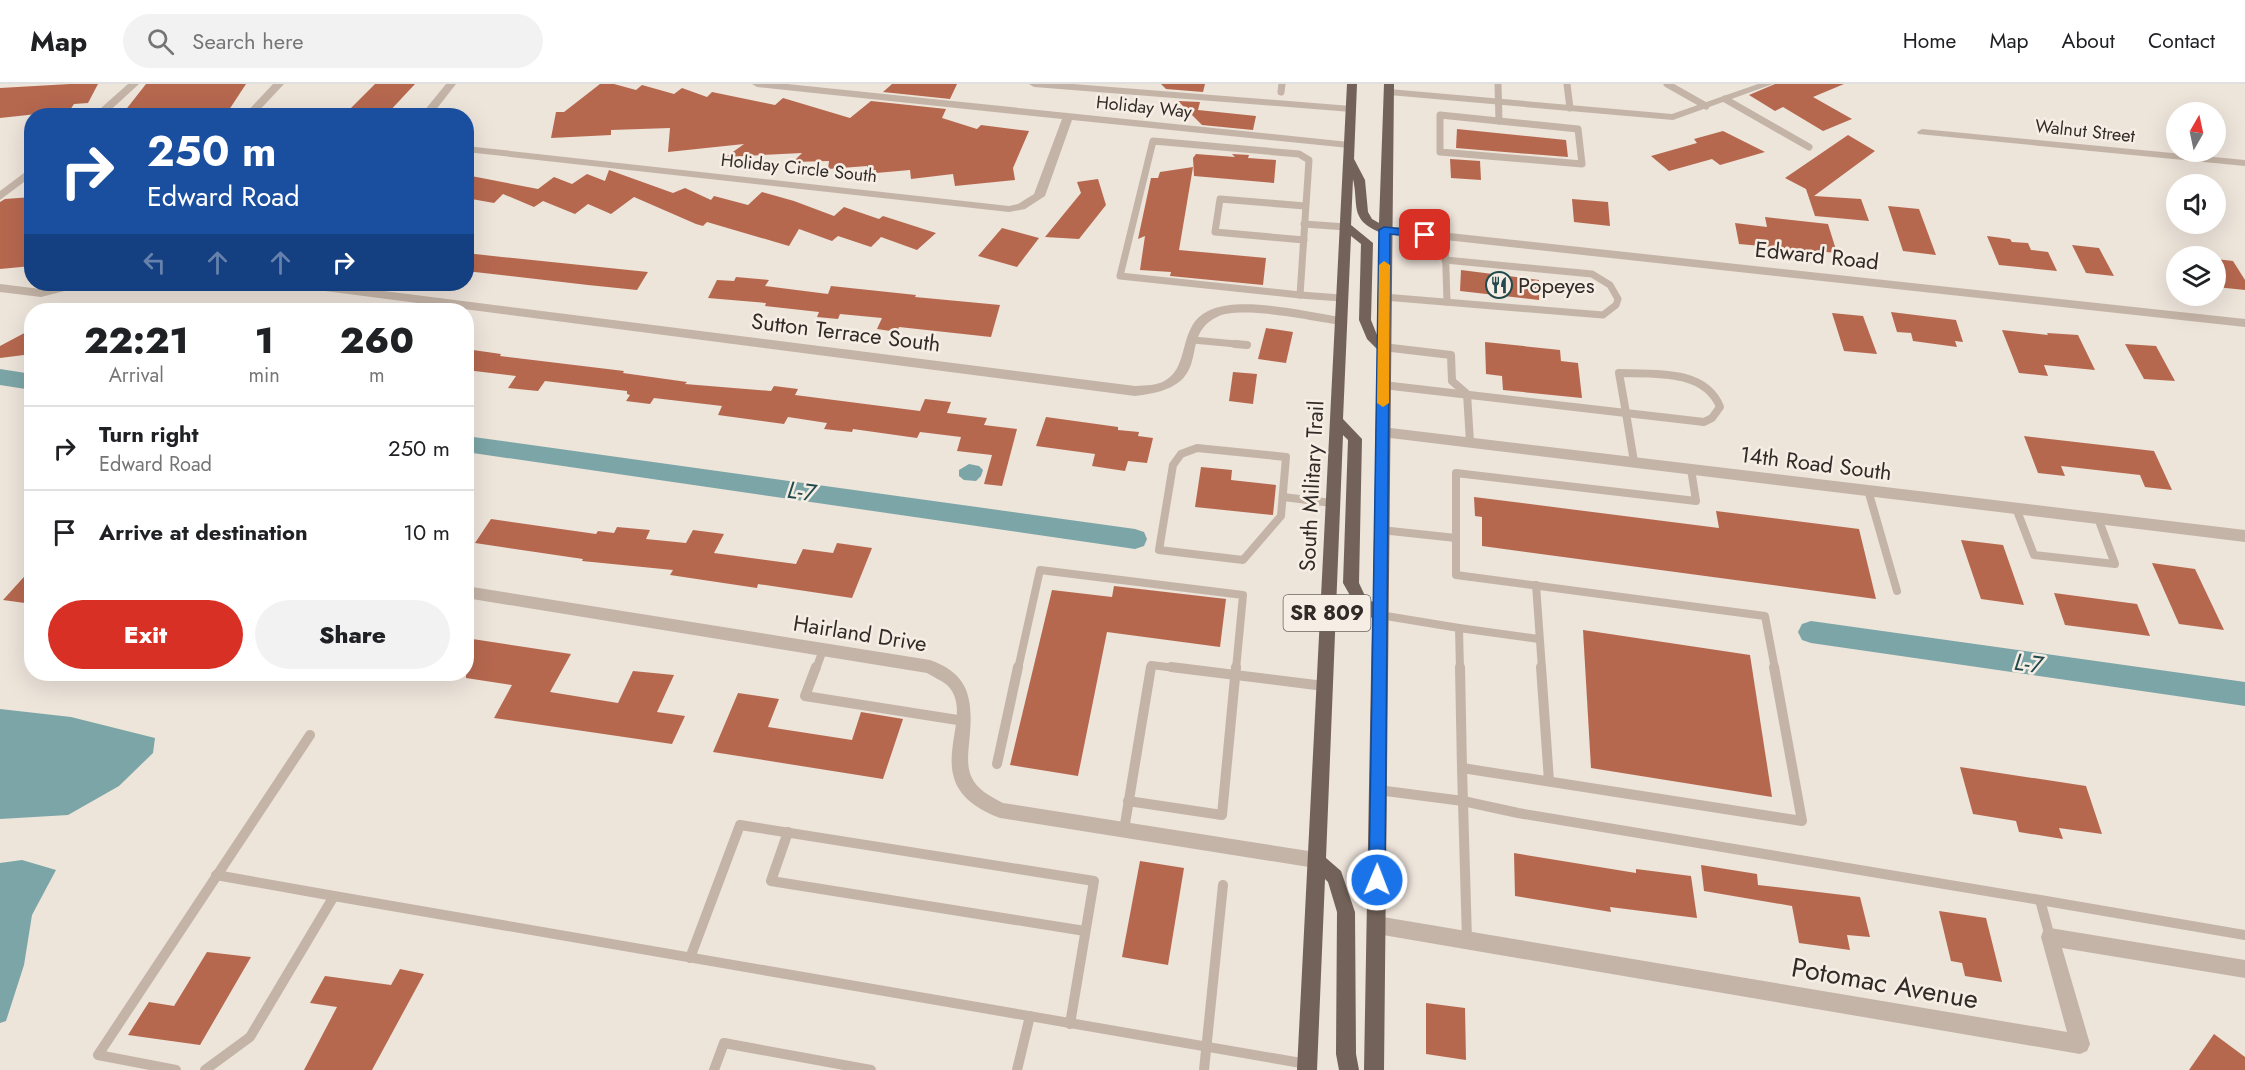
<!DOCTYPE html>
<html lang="en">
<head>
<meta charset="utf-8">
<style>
  :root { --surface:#fff; --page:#f2f2f2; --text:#202124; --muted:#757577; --line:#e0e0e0; --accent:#d93025 }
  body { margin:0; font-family:Jost,sans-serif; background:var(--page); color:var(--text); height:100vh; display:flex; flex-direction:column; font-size:22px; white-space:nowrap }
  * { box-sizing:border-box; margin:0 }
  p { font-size:20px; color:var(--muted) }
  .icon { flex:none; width:33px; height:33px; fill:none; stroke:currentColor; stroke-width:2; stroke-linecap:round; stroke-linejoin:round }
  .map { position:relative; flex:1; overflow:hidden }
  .details { position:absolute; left:24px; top:219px; width:450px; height:378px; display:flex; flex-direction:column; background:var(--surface); border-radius:24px; box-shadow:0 6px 24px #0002 }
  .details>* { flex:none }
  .banner { position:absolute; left:24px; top:24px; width:450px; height:183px; border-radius:24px; box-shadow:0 6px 24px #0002; background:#1a4fa0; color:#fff; overflow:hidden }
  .needle { width:39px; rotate:9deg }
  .fabs { position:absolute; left:2166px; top:18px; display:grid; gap:12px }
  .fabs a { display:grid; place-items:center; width:60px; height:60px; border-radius:50%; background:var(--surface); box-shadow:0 6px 24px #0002; font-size:30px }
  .pin { position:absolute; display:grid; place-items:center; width:51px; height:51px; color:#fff; margin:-26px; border-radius:12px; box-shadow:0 3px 9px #0006 }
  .me { position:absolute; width:66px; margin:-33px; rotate:1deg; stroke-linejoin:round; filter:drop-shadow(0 0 4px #0008) }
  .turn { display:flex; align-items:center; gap:21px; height:126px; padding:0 24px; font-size:27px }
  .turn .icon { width:78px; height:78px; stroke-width:2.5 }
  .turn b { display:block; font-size:42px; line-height:51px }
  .lanes { display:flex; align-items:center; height:57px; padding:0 24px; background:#0003; justify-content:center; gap:30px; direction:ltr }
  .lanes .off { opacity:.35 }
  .eta { display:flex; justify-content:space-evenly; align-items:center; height:102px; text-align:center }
  .eta b { font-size:36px; font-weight:800; line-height:42px }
  .action { display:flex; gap:12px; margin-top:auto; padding:12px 24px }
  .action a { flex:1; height:69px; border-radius:36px; background:var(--accent); color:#fff; font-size:24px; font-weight:800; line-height:69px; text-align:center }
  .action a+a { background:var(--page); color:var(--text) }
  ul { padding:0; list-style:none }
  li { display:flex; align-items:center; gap:18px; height:84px; padding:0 24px; border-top:2px solid var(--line) }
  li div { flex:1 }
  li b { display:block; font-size:22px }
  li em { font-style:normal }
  header { display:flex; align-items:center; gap:36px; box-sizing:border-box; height:84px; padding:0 30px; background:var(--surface); border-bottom:2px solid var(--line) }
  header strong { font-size:28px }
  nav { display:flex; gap:33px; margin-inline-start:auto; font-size:21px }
  .search { width:420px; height:54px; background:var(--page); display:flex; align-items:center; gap:15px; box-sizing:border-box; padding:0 21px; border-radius:33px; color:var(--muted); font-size:22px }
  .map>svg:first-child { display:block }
  .water { fill:#7ca5a7 }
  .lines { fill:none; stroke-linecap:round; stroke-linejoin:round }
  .canal { fill:#7ca5a7; fill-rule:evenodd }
  .building { fill:#b6684f }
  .lane-far2 { stroke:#c4b4a7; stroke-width:7 }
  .lane-far1 { stroke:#c4b4a7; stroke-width:8 }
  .lane { stroke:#c4b4a7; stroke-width:10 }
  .street { fill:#c4b4a7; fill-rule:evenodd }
  .primary { fill:#72625a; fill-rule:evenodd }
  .route { fill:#1a73e8; stroke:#114b97; stroke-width:1.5 }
  .slow { fill:#f59e0b }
  .labels { text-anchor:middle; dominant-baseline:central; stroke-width:5; stroke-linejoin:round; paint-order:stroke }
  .far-street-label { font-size:18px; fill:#312a27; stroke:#f6eee5 }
  .shield { fill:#f6eee5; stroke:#6c6560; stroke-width:1.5 }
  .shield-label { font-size:21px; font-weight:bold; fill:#312a27 }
  .street-label { font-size:22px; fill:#312a27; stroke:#f6eee5 }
  .poi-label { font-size:22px; fill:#312a27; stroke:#f6eee5; text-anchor:start }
  .water-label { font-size:24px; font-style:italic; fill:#224a4d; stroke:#f6eee5 }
  .near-street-label { font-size:27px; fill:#312a27; stroke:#f6eee5 }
</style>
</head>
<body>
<header>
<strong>Map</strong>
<div class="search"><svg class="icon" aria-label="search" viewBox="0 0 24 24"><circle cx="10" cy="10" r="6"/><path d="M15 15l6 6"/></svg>Search here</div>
<nav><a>Home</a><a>Map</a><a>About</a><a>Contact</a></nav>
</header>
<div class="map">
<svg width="2245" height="986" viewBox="0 0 2245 986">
  <rect width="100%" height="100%" fill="#ede4da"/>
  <g class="water">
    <path d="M969,380L979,382L983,386L981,392L976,397L964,396L959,392V386Z"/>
    <path d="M0,625L71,633L155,654L153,669L119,702L68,731L0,735Z"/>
    <path d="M22,776L56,786L32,831L24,881L6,937L0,939V779Z"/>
  </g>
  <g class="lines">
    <g class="canal">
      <path d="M0,285L32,290V306L0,301Z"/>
      <path d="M466,352L1135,445L1144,448L1147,455L1144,462L1135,465L466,368Z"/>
      <path d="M1811,537L2245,598V622L1811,559L1802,556L1798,548L1802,540Z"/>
    </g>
  </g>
  <g class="building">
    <path d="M70,0H98L88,19L74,20L66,32H36L37,30L0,34V4Z"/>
    <path d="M146,0H246L225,32H192L195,26L124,28Z"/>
    <path d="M375,0H415L387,30L359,28L362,25L351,24Z"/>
    <path d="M600,0H614L636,6L642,1L674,10L682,4L707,13L712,8L775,21L783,14L850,34L871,17L946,25L942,34L977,45L981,41L1029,47L1013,84L1015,96L955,102L953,90L911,95L910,86L876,89V86H867V82L828,85L829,77L793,78L802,69L726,73L744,60L668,68L670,44L611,46V51L551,54L556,28H564Z"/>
    <path d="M892,0H957L950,15L883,8Z"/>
    <path d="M1161,0H1205L1203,8L1166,5Z"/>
    <path d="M1775,0H1844L1813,13L1852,35L1823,47L1783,23L1775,27L1749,11Z"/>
    <path d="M1178,17L1200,18L1198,26L1256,32L1253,46L1202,41Z"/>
    <path d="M1457,45L1566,56L1568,73L1456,64Z"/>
    <path d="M1723,47L1765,68L1720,81L1712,75L1669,87L1651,72L1697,59L1694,55Z"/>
    <path d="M1848,51L1875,67L1814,112L1861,115L1869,137L1815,132L1806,105L1785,94Z"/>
    <path d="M1196,70L1235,73L1232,70L1249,71L1248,74L1276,76L1274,99L1194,92L1193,74Z"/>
    <path d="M1450,75L1480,77L1481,96L1451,94Z"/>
    <path d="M1193,83L1179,166L1266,174L1263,201L1170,192L1171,188L1140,186L1145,152L1138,155L1151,94H1158L1160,88Z"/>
    <path d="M609,86L673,109L685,104L711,116L714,112L748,121L762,108L794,117L834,132L844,123L879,135L883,132L936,149L917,166L881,153L871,163L838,152L832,157L799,145L789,162L707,138L703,142L696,140L634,113L611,130L588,120L575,130L543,117L534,123L503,110L494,119L466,114V91L538,105L554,93L572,100L587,90L605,97Z"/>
    <path d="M1098,95L1106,121L1079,155L1045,153L1081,109L1077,98Z"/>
    <path d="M32,113V182L0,185V118L5,115Z"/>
    <path d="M1572,115L1608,118L1610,142L1574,138Z"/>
    <path d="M1888,122L1919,125L1936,171L1903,167Z"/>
    <path d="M1765,133L1828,140L1837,169L1739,160L1735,139L1767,143Z"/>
    <path d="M1002,144L1039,154L1017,183L978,172Z"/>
    <path d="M1987,152L2010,155L2012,158L2028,159L2031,166L2048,168L2057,187L1999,181Z"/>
    <path d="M2072,161L2099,164L2114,192L2086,189Z"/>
    <path d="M466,169L502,173L648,188L637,206L588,201L466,187Z"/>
    <path d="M2216,175L2233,177L2245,196V206L2216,203Z"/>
    <path d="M1461,186L1539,196V216L1460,207Z"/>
    <path d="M736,193L769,196L765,202L828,210L831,202L916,211L915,213L1000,221L991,253L899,243L897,248L877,245L882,234L840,230L838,235L817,233L819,228L765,222L766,219L708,214L717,196L734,197Z"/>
    <path d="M1891,228L1956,236L1963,258L1955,257L1957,263L1913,257L1911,249L1897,248Z"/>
    <path d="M1832,229L1863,232L1877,270L1844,267Z"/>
    <path d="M1266,244L1293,248L1286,279L1258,275Z"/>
    <path d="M32,245V270L0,274V262Z"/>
    <path d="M2002,246L2048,251L2047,249L2078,251L2095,286L2044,281L2048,292L2019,289Z"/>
    <path d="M1485,258L1560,266L1561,277L1578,279L1582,314L1503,306L1502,292L1486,290Z"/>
    <path d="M2125,260L2156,262L2175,297L2144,295Z"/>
    <path d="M466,265L501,270L500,272L624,287L623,289L687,298L685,300L771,307L774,302L798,305L795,311L920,327L925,315L951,318L947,329L987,334L984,341L1017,345L1002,402L984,400L992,371L957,367L961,353L920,348L917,354L853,345L852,348L824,345L827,339L788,333L784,340L718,331L722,322L654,314L650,320L626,317L630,311L627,310V307L545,297L538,307L508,304L516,292L466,286Z"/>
    <path d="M1233,288L1257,290L1253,320L1229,317Z"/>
    <path d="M1046,333L1118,343V346L1139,348L1138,352L1153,354L1147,379L1128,377L1125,387L1092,382L1095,370L1036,362Z"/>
    <path d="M2024,352L2154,367L2172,406L2145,403L2140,391L2061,382L2065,392L2038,389Z"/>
    <path d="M1201,383L1232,386L1231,396L1276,401L1273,431L1195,423Z"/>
    <path d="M1474,413L1719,444L1716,427L1859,445L1876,515L1482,462V433L1475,432Z"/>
    <path d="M491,435L596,450L598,447L614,449L617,443L650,446L646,455L686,459L693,446L724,450L714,469L796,480L803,465L833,469L837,459L872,464L852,514L758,500L757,504L670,491L673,486L582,477L583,475L475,459Z"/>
    <path d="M1961,456L2003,461L2024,521L1981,515Z"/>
    <path d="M2152,479L2195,485L2224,546L2179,540Z"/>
    <path d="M32,484V520L3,516Z"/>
    <path d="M1114,502L1226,515L1220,563L1107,548L1078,692L1010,681L1052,506L1112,513Z"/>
    <path d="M2054,509L2137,520L2150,552L2065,541Z"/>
    <path d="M1583,546L1750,571L1772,713L1591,684Z"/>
    <path d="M466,554L571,570L550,608L618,619L633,587L674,591L657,628L685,632L672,660L494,634L512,601L466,594Z"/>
    <path d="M738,609L779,615L768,643L852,656L861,628L903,635L883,695L713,668Z"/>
    <path d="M1960,683L2086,702L2102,750L2059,744L2063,755L2019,748L2016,737L1973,730Z"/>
    <path d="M1514,769L1636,789V785L1691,792L1697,834L1610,823L1611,828L1515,812Z"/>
    <path d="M1140,777L1184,784L1168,881L1122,873Z"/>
    <path d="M1701,781L1757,790L1758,801L1860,813L1870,853L1847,851L1850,866L1799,859L1792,822L1704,807Z"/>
    <path d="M1939,827L1986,834L2002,898L1965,892L1962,879L1951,877Z"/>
    <path d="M207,868L251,873L200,961L128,951L149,918L174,922Z"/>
    <path d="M400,885L424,890L372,986H304L337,923L310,919L325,892L391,901Z"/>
    <path d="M1426,919L1465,924L1466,976L1426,970Z"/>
    <path d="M2214,950L2245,973V986H2189Z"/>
  </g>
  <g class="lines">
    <g class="lane-far2">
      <path d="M1498,0L1499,37"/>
      <path d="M1567,0L1570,24"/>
      <path d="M1667,0L1706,22"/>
      <path d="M1281,8L1282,0"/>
      <path d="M1725,15L1809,63"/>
      <path d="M1440,31L1578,45L1582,80L1440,68Z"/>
      <path d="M1153,57L1299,70L1309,76L1300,211L1120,192Z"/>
      <path d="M1304,140L1346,143"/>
      <path d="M1445,153L1447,218"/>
      <path d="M1304,156L1215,148L1220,115L1305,122"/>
      <path d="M1300,211L1341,214"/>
      <path d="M1384,213L1603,231L1616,221L1618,215L1610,201L1592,190L1445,176"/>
      <path d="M1193,256L1247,261"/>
    </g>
    <g class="lane-far1">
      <path d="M1235,260L1247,261"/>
      <path d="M1383,263L1451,271L1452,297L1467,310L1470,358"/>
      <path d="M1619,289C1654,290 1705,285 1720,323L1712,334L1704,338L1626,329Z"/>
      <path d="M1383,301L1626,329"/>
      <path d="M1626,329L1634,378"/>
      <path d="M1197,364L1286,373L1281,432L1243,476L1159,466L1173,381L1181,370Z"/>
      <path d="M1868,406L1897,507"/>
      <path d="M1283,413L1332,419"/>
      <path d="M2016,424L2034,471L2115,480L2098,434"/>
      <path d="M1381,446L1456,454V389L1696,417L1691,385"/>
      <path d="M1456,454V491L1765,532L1775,585"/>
      <path d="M1536,501L1542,585"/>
      <path d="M1380,531L1459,544L1460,585"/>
      <path d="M1459,544L1539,555"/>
      <path d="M816,585L823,566"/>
      <path d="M1018,585L1040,486L1243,511L1236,585"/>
      <path d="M1150,585L1151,581L1184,585"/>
    </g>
    <g class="lane">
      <path d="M816,583L805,612L964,637"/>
      <path d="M1171,583L1324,602"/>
      <path d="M1460,583L1462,684L1802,737L1774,583"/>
      <path d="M1541,583L1549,697"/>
      <path d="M997,680L1018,583"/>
      <path d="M1462,684L1467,856"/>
      <path d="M1378,706L1463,717L1518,729L2040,816L2050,853"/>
      <path d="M1128,717L1222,731L1236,583"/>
      <path d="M1124,746L1151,583"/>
      <path d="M788,748L771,797L1085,847"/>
      <path d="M216,791L334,812"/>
      <path d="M2040,816L2245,851"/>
      <path d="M690,874L740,741L1094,797L1070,940"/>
      <path d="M176,986L98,971L310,651"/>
      <path d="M205,986L250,953L334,812L1307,980"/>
      <path d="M714,986L724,959L871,986"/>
      <path d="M1017,986L1030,932"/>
      <path d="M1204,986L1223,801"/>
    </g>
    <g class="street">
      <path d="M128,0H139L104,32H92Z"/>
      <path d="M273,0H284L254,32H243Z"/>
      <path d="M446,0H456L431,32H420Z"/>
      <path d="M752,0H787L1349,58L1354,61L1349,64L1072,36L1045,112L1025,125L1009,128L466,68V62L1009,122L1018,120L1034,110L1062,35L757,3Z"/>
      <path d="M1029,0H1073L1351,22L1356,25L1351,28L1034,3Z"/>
      <path d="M1758,0H1773L1673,36L1389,11L1384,8L1389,5L1672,30Z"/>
      <path d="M1922,45L2245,76V82L1918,50L1917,48Z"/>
      <path d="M32,83V92L0,116V107Z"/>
      <path d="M1385,142L2245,235V243L1381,149V143Z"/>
      <path d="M0,200L41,205L63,200H82L80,203L41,213L0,208Z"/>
      <path d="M296,200H329L1135,302C1146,301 1157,302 1166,296C1190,282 1178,241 1208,227C1241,211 1306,228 1341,233L1347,237L1341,241C1314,237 1240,221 1217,233C1174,254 1221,303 1135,312L302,204Z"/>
      <path d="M1382,343L2245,446V458L1382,353L1375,348Z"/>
      <path d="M466,502L930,576C973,591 973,620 969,660C968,670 967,683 971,692C977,706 990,712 1003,719L1315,768L1321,770L1324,776L1321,782L1315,784L1000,734C909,700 981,634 947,601C941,596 933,593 927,589L466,514Z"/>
      <path d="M1377,832L2067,948L2041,853L2043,847L2050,844L2245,876V894L2062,864L2090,960L2087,967L2080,970L1377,850L1371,847L1368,841L1371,835Z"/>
    </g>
    <path class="primary" d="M1347,0H1357L1354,75L1365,96L1368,128L1372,135L1379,139L1384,0H1394L1384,986H1364L1372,534L1356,522L1343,499L1348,356L1343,351L1326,774L1341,787L1355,828L1356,970L1359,986H1339L1336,970L1337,828L1328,798L1325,795L1317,986H1297ZM1353,95C1359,121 1349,135 1379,148L1377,251L1371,236L1373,159L1351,141ZM1351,152L1361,160L1359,236L1367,255L1377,265L1373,518L1366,514L1359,499L1362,355L1343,335Z"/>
  </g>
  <path class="route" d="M1384,143L1425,147L1430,151L1425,154L1390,150L1385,796L1383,801L1377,803L1371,801L1369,796L1379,146Z"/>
  <path class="slow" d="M1384,177L1390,181L1389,319L1383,323L1377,319L1379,181Z"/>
  <defs>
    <symbol id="restaurant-ring" viewBox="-11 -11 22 22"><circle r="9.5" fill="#f6eee5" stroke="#224a4d" stroke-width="1.5"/><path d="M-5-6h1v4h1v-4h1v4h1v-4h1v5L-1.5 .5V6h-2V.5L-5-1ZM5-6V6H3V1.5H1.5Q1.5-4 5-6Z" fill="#224a4d"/></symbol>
  </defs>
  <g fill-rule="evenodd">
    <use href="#restaurant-ring" x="1484" y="186" width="30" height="30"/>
  </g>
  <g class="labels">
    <g class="far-street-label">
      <text transform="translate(1144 23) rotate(6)">Holiday Way</text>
      <text transform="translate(2085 47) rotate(6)">Walnut Street</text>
      <text transform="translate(799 84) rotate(6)">Holiday Circle South</text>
    </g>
    <rect class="shield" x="1283.5" y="511" width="87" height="36" rx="4.5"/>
    <g class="shield-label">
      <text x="1327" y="529">SR 809</text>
    </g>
    <g class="street-label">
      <text transform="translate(1817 171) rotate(6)">Edward Road</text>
      <text transform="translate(846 248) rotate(7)">Sutton Terrace South</text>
      <text transform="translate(1816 379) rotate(7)">14th Road South</text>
      <text transform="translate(1311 402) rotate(-87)">South Military Trail</text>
      <text transform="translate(860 549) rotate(9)">Hairland Drive</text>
    </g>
    <g class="poi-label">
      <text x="1518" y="201">Popeyes</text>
    </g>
    <g class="water-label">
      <text transform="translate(801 407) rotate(8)">L-7</text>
      <text transform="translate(2028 579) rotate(8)">L-7</text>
    </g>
    <g class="near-street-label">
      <text transform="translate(1885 899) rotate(10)">Potomac Avenue</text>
    </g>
  </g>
</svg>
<div class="fabs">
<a><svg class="needle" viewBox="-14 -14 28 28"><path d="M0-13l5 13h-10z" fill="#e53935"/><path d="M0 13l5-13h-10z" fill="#757577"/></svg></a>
<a><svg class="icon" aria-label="sound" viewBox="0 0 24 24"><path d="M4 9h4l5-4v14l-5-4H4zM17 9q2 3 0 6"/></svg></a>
<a><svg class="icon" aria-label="layers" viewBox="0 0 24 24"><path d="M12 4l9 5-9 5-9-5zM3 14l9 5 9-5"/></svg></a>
</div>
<div class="pin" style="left:1425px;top:151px;background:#d93025"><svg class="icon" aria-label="arrive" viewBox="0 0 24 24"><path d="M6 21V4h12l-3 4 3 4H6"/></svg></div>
<svg class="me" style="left:1377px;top:796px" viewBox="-20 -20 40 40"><circle r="17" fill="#1a73e8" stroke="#fff" stroke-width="3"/><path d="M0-11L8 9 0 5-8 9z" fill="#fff"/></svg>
<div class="banner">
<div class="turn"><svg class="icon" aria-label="right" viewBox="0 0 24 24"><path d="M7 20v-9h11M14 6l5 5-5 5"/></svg><div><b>250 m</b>Edward Road</div></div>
<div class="lanes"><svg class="icon off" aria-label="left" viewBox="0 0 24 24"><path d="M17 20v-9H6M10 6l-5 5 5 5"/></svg><svg class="icon off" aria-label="ahead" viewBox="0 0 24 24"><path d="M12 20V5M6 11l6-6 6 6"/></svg><svg class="icon off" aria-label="ahead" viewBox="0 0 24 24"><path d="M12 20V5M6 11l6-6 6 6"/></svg><svg class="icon" aria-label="right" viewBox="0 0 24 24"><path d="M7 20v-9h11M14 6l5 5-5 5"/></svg></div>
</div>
<section class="details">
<div class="eta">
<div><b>22:21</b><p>Arrival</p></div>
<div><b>1</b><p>min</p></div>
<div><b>260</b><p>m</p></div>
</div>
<ul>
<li><svg class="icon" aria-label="right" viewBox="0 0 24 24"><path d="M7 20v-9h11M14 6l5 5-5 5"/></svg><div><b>Turn right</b><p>Edward Road</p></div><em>250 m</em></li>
<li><svg class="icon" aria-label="arrive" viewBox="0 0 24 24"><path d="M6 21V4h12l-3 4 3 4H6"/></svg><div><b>Arrive at destination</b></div><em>10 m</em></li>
</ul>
<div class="action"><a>Exit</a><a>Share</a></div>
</section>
</div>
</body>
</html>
